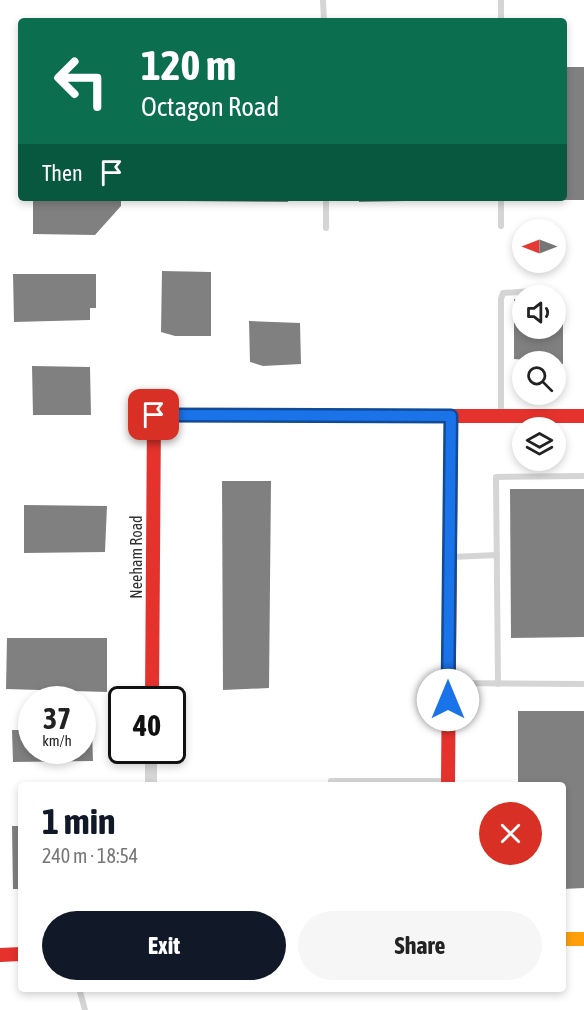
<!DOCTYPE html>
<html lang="en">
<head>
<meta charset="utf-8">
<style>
  :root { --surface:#fff; --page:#f6f6f6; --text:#222; --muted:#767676; --accent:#111827 }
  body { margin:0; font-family:"Asap Condensed",sans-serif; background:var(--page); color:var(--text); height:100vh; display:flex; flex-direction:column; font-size:22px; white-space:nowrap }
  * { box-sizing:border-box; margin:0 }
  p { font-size:20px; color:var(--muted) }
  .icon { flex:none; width:33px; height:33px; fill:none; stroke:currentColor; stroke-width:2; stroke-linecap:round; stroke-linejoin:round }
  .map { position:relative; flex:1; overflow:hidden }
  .details { position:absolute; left:18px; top:782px; width:548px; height:210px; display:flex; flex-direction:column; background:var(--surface); border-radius:6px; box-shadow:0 3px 9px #0003 }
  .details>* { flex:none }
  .guide { position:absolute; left:18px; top:18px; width:549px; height:183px; border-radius:6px; box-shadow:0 3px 9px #0003; background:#0b6e4f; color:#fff; overflow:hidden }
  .needle { width:39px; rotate:270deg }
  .fabs { position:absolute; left:512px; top:219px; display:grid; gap:12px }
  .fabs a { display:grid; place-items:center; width:54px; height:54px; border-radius:50%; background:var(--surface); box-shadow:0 3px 9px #0003; font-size:30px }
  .speed { position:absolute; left:18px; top:686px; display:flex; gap:12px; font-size:30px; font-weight:700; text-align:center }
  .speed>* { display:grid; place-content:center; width:78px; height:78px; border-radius:50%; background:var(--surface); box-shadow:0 3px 9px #0003; line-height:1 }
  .speed small { font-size:15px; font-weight:400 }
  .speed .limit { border:3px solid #111; border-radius:9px; background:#fff; color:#111 }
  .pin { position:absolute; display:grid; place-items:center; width:51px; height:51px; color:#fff; margin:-26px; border-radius:12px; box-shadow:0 3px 9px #0006 }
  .me { position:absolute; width:66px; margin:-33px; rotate:0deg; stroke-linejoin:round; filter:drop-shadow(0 0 4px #0008) }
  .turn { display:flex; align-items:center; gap:21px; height:126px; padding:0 24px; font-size:27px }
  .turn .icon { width:78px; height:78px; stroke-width:2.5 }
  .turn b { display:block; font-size:42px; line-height:51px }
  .then { display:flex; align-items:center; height:57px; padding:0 24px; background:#0003; gap:12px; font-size:22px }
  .round { display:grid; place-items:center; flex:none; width:63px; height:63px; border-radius:32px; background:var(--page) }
  .headline { display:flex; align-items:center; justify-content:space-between; height:102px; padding:0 24px }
  h1 { font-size:36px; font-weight:700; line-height:45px; color:var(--accent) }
  .cta { display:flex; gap:12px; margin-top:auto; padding:12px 24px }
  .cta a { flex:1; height:69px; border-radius:36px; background:var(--accent); color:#fff; font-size:24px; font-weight:700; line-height:69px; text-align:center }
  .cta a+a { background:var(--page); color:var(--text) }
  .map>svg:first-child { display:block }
  .building { fill:#808080 }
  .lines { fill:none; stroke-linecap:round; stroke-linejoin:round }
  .lane { stroke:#d5d5d5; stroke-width:6 }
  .street { stroke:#d5d5d5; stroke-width:12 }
  .fast { stroke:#30b455; stroke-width:14 }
  .slow { stroke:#ff9f0a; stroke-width:14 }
  .jam { stroke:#e5322d; stroke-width:14 }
  .route-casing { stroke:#114b97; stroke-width:15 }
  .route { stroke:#1a73e8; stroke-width:10 }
  .labels { text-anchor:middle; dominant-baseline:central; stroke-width:6; stroke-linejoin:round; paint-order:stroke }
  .street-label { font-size:16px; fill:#313131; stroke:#fff }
</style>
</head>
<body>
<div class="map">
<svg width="584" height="1010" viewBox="0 0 584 1010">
  <rect width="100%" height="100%" fill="#fff"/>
  <g class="building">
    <path d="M564,67H584V200H547V198H564Z"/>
    <path d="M33,198H121V206L95,235L33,234Z"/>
    <path d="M180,198H289L288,202L180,201Z"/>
    <path d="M359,198H453V200L359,202Z"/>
    <path d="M162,271L211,272V336H175L161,332Z"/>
    <path d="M13,274H96V308H90V320L14,322Z"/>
    <path d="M514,299H522V328H555V300H563V364H555V362L514,359Z"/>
    <path d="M249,321L300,323L301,364L263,366L250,362Z"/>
    <path d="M32,366L90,367L91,415H33Z"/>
    <path d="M222,481H271L269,688L223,690Z"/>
    <path d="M510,489H584V637L511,638Z"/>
    <path d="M24,505L107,506L105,552L24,553Z"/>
    <path d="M7,638H107V692L6,689Z"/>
    <path d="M518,711H584V888L562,889V784H518Z"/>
    <path d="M12,730H32V750H82V730H92L93,761L13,762Z"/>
    <path d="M12,826H21V889H13Z"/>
  </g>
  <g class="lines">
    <g class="lane">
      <path d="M323,0L324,21"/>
      <path d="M501,21V0"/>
      <path d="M326,198V228"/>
      <path d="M501,198V226"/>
      <path d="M501,415V299L503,293L547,290"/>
      <path d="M452,557L497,555"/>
      <path d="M450,683L584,684"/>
      <path d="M498,684L496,477L584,476"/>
      <path d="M331,784V781H447"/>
      <path d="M79,988L85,1010"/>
    </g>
    <path class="street" d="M151,784V750"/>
    <path class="fast" d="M209,415L434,416"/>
    <path class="slow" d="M562,939H584"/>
    <g class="jam">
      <path d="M434,416H584"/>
      <path d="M152,699L154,415H209"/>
      <path d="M448,784L451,416"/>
      <path d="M0,955L21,954"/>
    </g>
  </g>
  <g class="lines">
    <defs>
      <path id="route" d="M154,415L451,416L448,700"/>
    </defs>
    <use href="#route" class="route-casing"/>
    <use href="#route" class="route"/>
  </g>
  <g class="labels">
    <g class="street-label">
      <text transform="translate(136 557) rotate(-90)">Neeham Road</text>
    </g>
  </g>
</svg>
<div class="fabs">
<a><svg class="needle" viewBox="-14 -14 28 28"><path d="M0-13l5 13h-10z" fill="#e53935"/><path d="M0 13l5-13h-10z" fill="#767676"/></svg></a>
<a><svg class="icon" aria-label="sound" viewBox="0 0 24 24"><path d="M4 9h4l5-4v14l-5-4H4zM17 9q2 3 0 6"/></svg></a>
<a><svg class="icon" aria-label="search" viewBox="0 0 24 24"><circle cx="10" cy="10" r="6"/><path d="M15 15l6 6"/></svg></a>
<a><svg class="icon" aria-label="layers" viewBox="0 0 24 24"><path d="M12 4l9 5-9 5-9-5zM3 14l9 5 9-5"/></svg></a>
</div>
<div class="speed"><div>37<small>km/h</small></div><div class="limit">40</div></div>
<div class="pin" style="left:154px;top:415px;background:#d93025"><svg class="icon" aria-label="arrive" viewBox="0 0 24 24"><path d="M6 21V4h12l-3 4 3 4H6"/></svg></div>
<svg class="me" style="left:448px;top:700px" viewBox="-20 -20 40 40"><circle r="19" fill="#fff"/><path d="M0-13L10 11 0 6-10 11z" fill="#1a73e8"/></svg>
<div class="guide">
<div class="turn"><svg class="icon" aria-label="left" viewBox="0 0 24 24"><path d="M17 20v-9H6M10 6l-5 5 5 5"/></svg><div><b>120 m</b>Octagon Road</div></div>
<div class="then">Then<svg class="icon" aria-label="arrive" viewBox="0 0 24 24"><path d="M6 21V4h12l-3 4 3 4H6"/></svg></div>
</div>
<section class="details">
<div class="headline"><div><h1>1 min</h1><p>240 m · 18:54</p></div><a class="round" style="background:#d93025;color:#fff"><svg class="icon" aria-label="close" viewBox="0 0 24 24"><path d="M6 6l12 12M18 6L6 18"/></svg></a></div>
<div class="cta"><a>Exit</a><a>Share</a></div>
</section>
</div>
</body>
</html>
